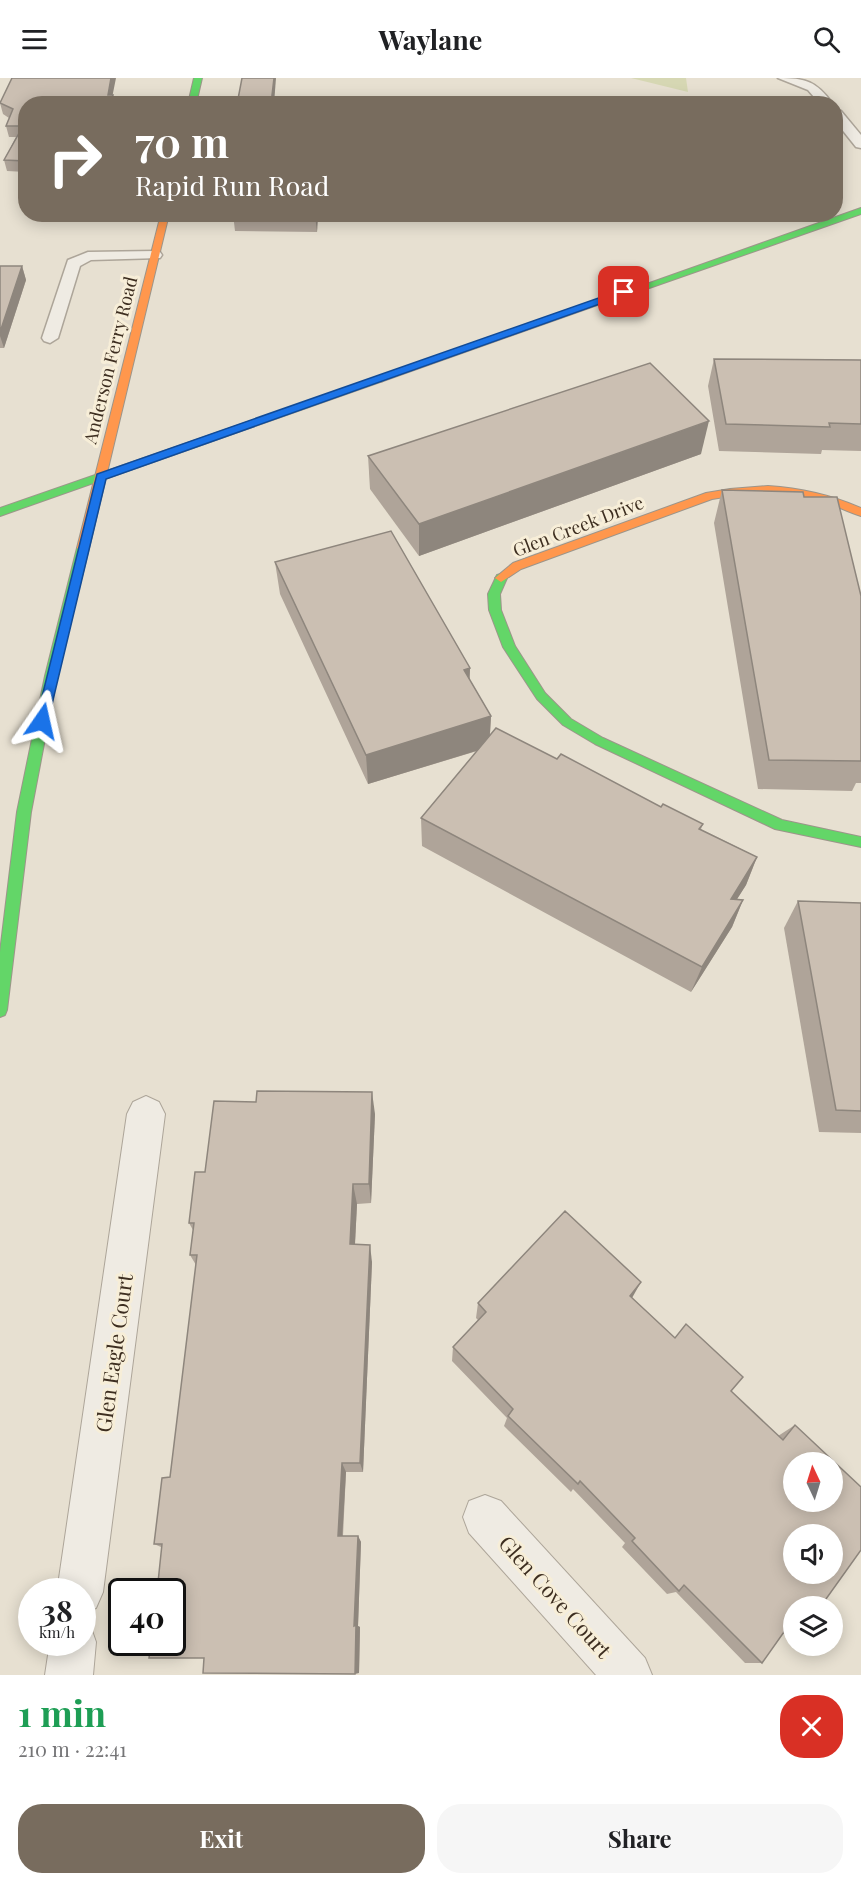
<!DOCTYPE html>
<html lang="en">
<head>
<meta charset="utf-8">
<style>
  :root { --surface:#fff; --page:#f6f6f6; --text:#202124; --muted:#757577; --accent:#786c5e }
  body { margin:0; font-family:"Playfair Display",serif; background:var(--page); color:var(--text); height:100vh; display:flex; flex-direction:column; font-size:22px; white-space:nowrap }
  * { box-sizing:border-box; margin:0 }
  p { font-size:20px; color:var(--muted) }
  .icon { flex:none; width:33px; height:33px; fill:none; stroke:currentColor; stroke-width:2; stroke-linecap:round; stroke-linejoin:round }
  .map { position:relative; height:1597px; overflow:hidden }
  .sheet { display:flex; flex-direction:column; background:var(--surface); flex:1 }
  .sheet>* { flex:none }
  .banner { position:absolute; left:18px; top:18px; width:825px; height:126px; border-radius:24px; box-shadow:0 3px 15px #0003; background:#786c5e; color:#fff; overflow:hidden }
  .needle { width:39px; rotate:356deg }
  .fabs { position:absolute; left:783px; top:1374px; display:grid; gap:12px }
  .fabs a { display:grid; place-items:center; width:60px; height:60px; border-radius:50%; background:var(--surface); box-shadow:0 3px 15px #0003; font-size:30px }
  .speed { position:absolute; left:18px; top:1500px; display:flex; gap:12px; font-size:30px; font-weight:700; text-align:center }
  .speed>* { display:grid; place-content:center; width:78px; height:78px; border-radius:50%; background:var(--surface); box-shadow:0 3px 15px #0003; line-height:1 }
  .speed small { font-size:15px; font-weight:400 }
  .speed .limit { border:3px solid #111; border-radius:9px; background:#fff; color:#111 }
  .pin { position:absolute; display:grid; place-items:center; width:51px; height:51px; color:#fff; margin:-26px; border-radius:12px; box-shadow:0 3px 9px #0006 }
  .me { position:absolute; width:66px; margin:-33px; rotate:11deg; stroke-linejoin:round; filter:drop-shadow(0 0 4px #0008) }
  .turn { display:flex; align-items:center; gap:21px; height:126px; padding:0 18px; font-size:27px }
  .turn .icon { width:78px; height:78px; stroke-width:2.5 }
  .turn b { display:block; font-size:42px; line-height:51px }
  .round { display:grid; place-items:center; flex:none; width:63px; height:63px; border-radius:24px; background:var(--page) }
  .summary { display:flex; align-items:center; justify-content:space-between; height:102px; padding:0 18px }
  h1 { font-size:36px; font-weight:700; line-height:45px; color:#1e9e55 }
  .primary-button { display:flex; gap:12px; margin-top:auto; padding:12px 18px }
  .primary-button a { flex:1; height:69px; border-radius:24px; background:var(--accent); color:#fff; font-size:24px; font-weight:700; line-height:69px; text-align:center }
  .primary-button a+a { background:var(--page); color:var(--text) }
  header { display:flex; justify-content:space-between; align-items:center; height:78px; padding:0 18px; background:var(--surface); font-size:27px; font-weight:700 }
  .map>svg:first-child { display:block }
  .green { fill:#d6d7b3 }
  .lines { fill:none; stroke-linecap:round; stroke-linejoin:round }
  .lane-casing { stroke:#ada599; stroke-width:3 }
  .street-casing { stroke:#ada599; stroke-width:2 }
  .fast-casing { stroke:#9c958a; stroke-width:2 }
  .slow-casing { stroke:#9c958a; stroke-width:2 }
  .lane { fill:#efebe3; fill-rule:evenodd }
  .street { fill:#efebe3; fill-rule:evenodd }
  .fast { fill:#63d668; fill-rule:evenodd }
  .slow { fill:#ff974d; fill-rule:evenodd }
  .wall { fill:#afa499 }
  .shaded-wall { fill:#8e867d }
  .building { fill:#cbbfb2; stroke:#8e867d; stroke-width:1.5; fill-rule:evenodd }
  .route { fill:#1a73e8; stroke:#114b97; stroke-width:1.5 }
  .labels { text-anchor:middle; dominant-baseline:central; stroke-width:6; stroke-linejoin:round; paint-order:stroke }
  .street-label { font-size:18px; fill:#3d2e20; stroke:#f7eed8 }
  .near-street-label { font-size:21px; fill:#3d2e20; stroke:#f7eed8 }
</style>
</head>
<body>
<header><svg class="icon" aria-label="menu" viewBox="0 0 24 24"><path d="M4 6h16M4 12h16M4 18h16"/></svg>Waylane<svg class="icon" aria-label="search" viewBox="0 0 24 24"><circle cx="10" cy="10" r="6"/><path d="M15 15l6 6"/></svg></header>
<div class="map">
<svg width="861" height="1597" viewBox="0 0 861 1597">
  <rect width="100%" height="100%" fill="#e7e0d1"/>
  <path class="green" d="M631,0H686L688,14Z"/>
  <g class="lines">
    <defs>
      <g id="lane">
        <path d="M778,0C806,0 816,3 833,26H820L808,12Z"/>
        <path d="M836,32L841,33L861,57V70L856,69L836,44Z"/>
        <path d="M155,173L160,174L162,177L160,180L91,182L80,188L58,260L50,265L44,263L42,260L68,182L88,174Z"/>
      </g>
      <g id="street">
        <path d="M146,1018L159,1024L165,1036L103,1514L96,1530L82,1536V1514H57L127,1036L133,1024Z"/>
        <path d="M485,1417L501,1423L645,1580L652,1597H596L469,1455L463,1439L469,1423Z"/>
        <path d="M82,1545L90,1547L96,1564L93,1597H45L50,1564H82Z"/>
      </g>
      <g id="fast">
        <path d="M194,0H202L196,26H188Z"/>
        <path d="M861,130V136L635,215L627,213Z"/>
        <path d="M380,298L385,301L383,303L0,438V430Z"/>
        <path d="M83,466L89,470L57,598L31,734L7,932L5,937L0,939V874L17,734L45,598L77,470Z"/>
        <path d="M501,496L507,500L500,516L501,532L515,568L545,615L571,641L603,660L782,742L861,759V769L775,751L595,666L563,647L537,621L503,569L489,532L488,516L497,497Z"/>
      </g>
      <g id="slow">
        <path d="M161,136H169L89,470L83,474L77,470Z"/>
        <path d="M629,211L637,213L383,303L380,304L375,301Z"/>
        <path d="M768,408C801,410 831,417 861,430V438C848,434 835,427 822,423C786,413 748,415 712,421L521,491L501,504L495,500L513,485L706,415L730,411Z"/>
      </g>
    </defs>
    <use href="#lane" class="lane-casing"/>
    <use href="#street" class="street-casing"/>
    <use href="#fast" class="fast-casing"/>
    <use href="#slow" class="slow-casing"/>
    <use href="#lane" class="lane"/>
    <use href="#street" class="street"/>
    <use href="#fast" class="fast"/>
    <use href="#slow" class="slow"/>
  </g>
  <g class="wall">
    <path d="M0,25L26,26V94L7,93L4,82L16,59H9L6,48L9,40L3,36Z"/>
    <path d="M233,136H318L317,154L235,153Z"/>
    <path d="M0,188H22L26,202L4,270H0Z"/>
    <path d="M714,281L861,282V373L822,372L821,376L719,373L708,308Z"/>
    <path d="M701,376L419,478L370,411L368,378Z"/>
    <path d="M722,412L804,419L861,518V705H856L852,713L758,711L714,445Z"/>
    <path d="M275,484L470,590L469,601L491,638L490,657L557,681L661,729L703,746L701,751L757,779L746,807L737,821L743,822L732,849L691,914L422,768L421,740L477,673L368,706L280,516Z"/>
    <path d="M798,823L861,825V1055L819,1054L784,850Z"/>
    <path d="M375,1036L371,1125L357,1126L355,1166L372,1184L363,1394H346L343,1458H358L361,1464L358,1548L360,1549L359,1595L204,1580L161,1469L154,1466L170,1399L196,1187L190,1177L193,1152L189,1145L205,1094Z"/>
    <path d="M632,1220L778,1358L795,1347L794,1556H784L783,1555L762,1585H745L676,1514L667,1516L622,1469L625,1465L573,1411L571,1414L504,1348L507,1340L452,1283L453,1269L478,1242L476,1240L478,1225Z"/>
  </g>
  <g class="shaded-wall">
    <path d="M111,0H116L112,20L113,17L115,26H110L108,17Z"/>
    <path d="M274,0H276L274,26H271Z"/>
    <path d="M315,136H318L317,154L315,137Z"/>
    <path d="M22,188L26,202L4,270L0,258V254Z"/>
    <path d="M709,343L701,376L419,478V446Z"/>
    <path d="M470,590L469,621L464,592Z"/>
    <path d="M491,638L489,669L368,706L366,677Z"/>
    <path d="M757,779L746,807L720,848L731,821Z"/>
    <path d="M743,822L732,849L691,914L702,889Z"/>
    <path d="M372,1014L375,1036L371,1125L369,1106Z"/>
    <path d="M353,1106L357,1126L354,1184L350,1166Z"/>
    <path d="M370,1167L372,1184L363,1394L360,1385Z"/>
    <path d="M641,1204L632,1220L630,1218Z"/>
    <path d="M342,1385L346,1394L342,1463L338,1458Z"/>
    <path d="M358,1458L361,1464L358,1548L360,1549L359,1595L355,1596L354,1548Z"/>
  </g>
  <g class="building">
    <path d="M12,0H111L108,17H113L110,26H26V83L4,82L23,48H6L13,31L0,25Z"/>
    <path d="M242,0H274L271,26H241L242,21H238Z"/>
    <path d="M0,188H22L0,254Z"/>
    <path d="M714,281L861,282V346L829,345L830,349L726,346Z"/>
    <path d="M650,285L709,343L419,446L368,378Z"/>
    <path d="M722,412L803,414L804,419H837L861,518V683L769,682Z"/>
    <path d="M391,453L470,590L464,592L491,638L366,677L275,484Z"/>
    <path d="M496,650L557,681L561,676L661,729L663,726L703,746L699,751L757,779L731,821L743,822L702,889L421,740Z"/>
    <path d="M798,823L861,825V1033L836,1032Z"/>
    <path d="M257,1013L372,1014L369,1106H353L350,1166L370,1167L360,1385H342L338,1458H358L354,1548L356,1547L355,1596L203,1595L204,1580H149L151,1564H172V1514H157L162,1466H154L162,1400L170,1399L197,1177H190L194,1145H189L195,1094H205L214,1023L256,1024Z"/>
    <path d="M565,1133L641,1204L630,1218L675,1260L686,1246L743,1299L731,1313L783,1362L795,1347L861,1409V1472L821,1528H794V1546L791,1544L762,1585L684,1507L679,1513L632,1463L635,1460L580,1403L578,1406L508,1338L513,1331L453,1269L486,1234L478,1225ZM794,1384H832V1424H794ZM794,1456H832V1496H794Z"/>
  </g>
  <path class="route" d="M624,211L629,214L628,216L106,401L48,643L46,647H37L36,643L97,396Z"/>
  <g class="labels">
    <g class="street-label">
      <text transform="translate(110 282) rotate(-76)">Anderson Ferry Road</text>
      <text transform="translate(578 448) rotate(-21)">Glen Creek Drive</text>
    </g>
    <g class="near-street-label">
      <text transform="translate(113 1275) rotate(-82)">Glen Eagle Court</text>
      <text transform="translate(556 1518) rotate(48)">Glen Cove Court</text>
    </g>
  </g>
</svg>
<div class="fabs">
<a><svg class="needle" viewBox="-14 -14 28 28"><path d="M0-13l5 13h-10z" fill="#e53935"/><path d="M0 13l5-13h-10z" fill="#757577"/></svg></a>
<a><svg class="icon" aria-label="sound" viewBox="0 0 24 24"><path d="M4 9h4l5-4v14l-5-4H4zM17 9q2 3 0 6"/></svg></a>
<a><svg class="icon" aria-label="layers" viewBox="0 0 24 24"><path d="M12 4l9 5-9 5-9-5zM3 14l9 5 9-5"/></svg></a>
</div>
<div class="speed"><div>38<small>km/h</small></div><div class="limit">40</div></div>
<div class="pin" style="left:624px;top:214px;background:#d93025"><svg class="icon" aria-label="arrive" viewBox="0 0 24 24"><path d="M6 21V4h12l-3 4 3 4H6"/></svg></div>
<svg class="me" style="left:42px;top:643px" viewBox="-20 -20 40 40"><path d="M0-17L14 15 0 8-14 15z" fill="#1a73e8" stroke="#fff" stroke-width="4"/></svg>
<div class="banner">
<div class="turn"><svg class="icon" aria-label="right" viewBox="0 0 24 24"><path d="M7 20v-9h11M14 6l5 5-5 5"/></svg><div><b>70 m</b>Rapid Run Road</div></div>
</div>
</div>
<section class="sheet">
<div class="summary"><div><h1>1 min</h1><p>210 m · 22:41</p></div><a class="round" style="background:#d93025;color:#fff"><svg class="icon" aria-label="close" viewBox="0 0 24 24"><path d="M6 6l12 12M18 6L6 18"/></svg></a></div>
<div class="primary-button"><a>Exit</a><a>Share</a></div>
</section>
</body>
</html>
